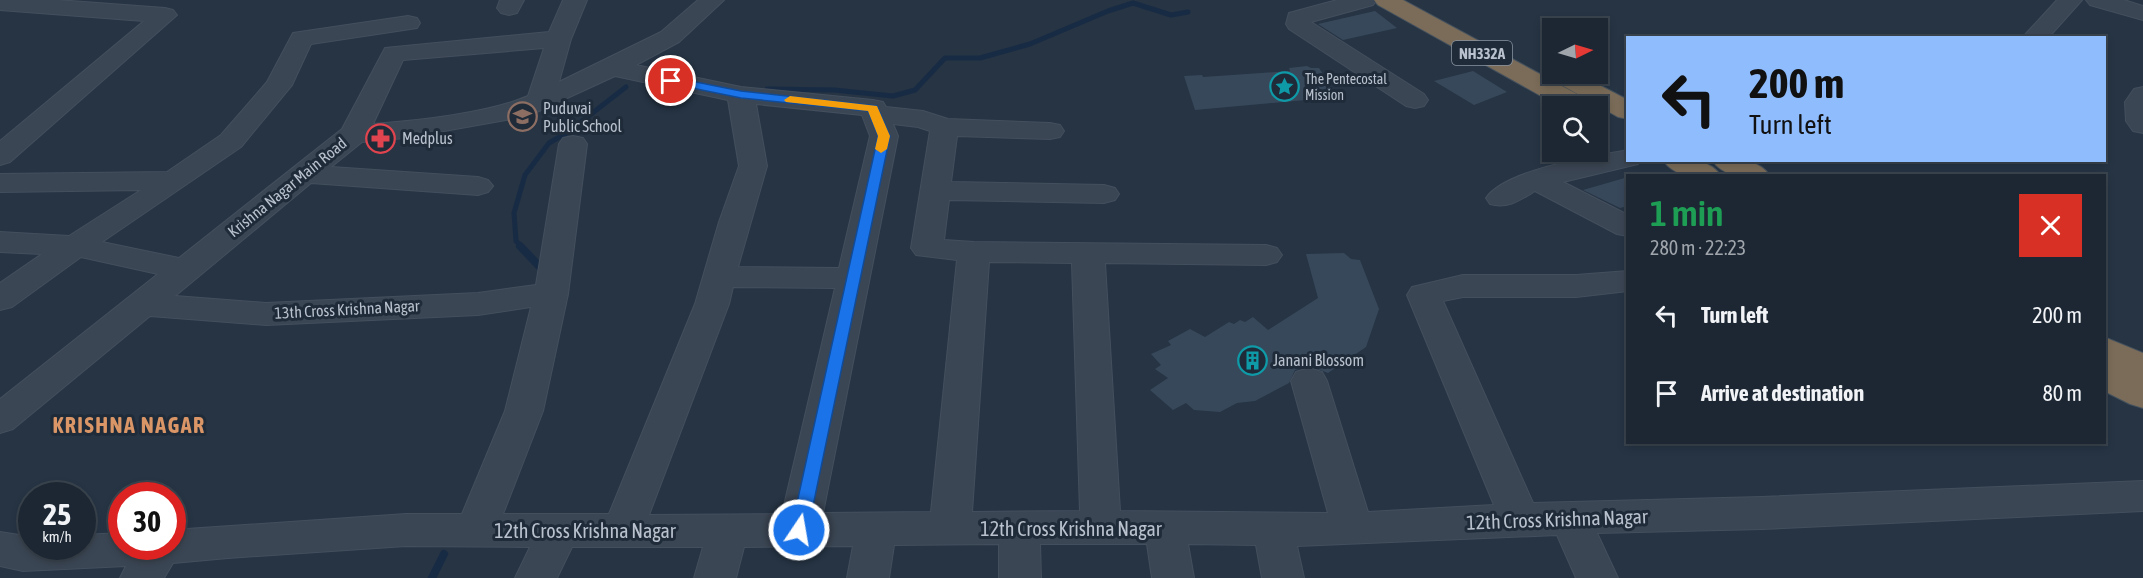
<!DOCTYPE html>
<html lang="en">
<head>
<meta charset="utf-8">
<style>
  :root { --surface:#1c2733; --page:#29333f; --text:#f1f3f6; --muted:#a0a5ac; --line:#3a444e }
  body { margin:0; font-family:"Asap Condensed",sans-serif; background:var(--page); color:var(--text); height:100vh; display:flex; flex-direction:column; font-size:22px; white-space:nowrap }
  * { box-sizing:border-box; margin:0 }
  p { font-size:20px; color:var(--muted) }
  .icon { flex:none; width:33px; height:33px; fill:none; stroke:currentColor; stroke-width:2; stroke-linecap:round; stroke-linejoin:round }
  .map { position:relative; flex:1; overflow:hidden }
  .panel { position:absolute; left:1626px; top:174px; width:480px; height:270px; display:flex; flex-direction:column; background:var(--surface); border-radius:0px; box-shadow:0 3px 9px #0003,0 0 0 2px var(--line) }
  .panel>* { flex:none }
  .top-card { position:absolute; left:1626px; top:36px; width:480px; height:126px; border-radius:0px; box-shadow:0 3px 9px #0003,0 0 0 2px var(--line); background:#8fbcfc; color:#111; overflow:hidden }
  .needle { width:39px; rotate:85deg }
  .tools { position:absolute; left:1542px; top:18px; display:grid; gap:12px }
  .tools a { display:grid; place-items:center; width:66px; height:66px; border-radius:0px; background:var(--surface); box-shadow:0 3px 9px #0003,0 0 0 2px var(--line); font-size:30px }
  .speed { position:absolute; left:18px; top:482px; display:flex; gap:12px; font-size:30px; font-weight:700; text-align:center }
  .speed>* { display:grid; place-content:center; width:78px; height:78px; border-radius:50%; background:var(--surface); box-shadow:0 3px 9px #0003,0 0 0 2px var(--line); line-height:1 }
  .speed small { font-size:15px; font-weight:400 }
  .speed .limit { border:9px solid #d22; background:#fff; color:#111 }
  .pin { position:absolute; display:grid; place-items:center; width:51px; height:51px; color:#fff; margin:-26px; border:3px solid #fff; border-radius:50%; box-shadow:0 2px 6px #0007 }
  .me { position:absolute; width:66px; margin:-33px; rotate:12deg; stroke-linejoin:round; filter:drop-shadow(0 0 4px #0008) }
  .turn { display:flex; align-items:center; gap:21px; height:126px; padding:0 24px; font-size:27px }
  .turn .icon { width:78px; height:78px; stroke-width:2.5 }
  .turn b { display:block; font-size:42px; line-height:51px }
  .round { display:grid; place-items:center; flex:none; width:63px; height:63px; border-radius:0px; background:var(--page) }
  .overview { display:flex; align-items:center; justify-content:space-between; height:102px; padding:0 24px }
  h1 { font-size:36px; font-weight:600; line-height:45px; color:#1e9e55 }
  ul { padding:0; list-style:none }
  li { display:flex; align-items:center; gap:18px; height:78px; padding:0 24px }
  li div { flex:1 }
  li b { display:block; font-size:22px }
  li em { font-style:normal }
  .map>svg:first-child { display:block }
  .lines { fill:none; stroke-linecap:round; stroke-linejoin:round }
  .stream-far1 { stroke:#182b44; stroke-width:5 }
  .stream { stroke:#182b44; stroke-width:8 }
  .building { fill:#38485b }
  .minor-casing { stroke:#444f5d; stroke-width:2 }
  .highway-casing { stroke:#45515e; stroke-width:2 }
  .minor { fill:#3b4654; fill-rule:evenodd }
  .highway { fill:#7a6c58; fill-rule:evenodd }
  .route { fill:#1a73e8; stroke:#114b97; stroke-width:1.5 }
  .slow { fill:#f59e0b }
  .labels { text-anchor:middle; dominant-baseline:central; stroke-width:6; stroke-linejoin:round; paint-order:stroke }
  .far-poi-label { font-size:14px; fill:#b8c1cd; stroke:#1f2b39; text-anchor:start }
  .shield { fill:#1f2b39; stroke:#8a94a1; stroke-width:1.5 }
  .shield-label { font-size:15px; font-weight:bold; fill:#b8c1cd }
  .poi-label { font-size:16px; fill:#b8c1cd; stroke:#1f2b39; text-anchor:start }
  .street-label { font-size:16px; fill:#b8c1cd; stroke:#1f2b39 }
  .near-street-label { font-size:20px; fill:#b8c1cd; stroke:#1f2b39 }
  .district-label { font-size:22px; font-weight:bold; letter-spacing:1.5px; fill:#da9666; stroke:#1f2b39 }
</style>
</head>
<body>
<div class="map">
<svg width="2143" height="578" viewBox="0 0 2143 578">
  <rect width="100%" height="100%" fill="#263444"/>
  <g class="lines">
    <g class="stream-far1">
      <path d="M767,89L834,90L893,96L915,90L945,58H980L1030,44L1108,11L1133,3L1171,15L1188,12"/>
      <path d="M522,247L516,241L514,213L525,175L549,143L568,132L626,87"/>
    </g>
    <g class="stream">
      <path d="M520,246L540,267"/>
      <path d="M432,578L444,554"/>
    </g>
  </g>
  <g class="building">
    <path d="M1375,11L1397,28L1343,40L1318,24Z"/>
    <path d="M1307,66L1311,68H1319L1338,97L1195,110L1184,76L1202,75L1203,77L1290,71L1289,68Z"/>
    <path d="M1473,71L1507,92L1474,105L1434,81Z"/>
    <path d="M1628,177V206L1620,208L1583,190Z"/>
    <path d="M1344,253L1351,259L1360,260L1379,309L1366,347L1328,373L1310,366L1295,370L1289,383L1255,401L1237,403L1220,412L1194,410L1186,403L1173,410L1150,390L1168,378L1155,369L1161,365L1151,354L1171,345L1168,341L1190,329L1205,337L1229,322L1234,324L1240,320L1245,322L1253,317L1268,330L1318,298L1306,254Z"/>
  </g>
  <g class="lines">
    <defs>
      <g id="minor">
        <path d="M0,0H57L165,8L173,10L177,15L10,162L0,165V141L144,21L0,10Z"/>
        <path d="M500,0H524L517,13L509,15L501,13L497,8Z"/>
        <path d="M563,0H587L571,39L559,82L661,32L698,0H724L679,42L636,65L741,87L873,100L883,102L886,107L923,111L948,119L1050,123L1060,125L1064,131L1060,137L1050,139L957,136L951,182L1104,185L1115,188L1119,194L1115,200L1104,203L949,200L944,240L974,242L1266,245L1277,248L1282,255L1277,262L1266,265L1105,263L1120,511L1328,513L1291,381L1296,372L1309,368L1322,372L1327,381L1368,512L1494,505L1407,295L1412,287L1463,275H1576L1628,271V291L1576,297H1463L1443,301L1533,503L1762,497L2143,481V511L1762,529L1597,533L1618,578H1576L1557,535L1297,546L1304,578H1262L1256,545L1188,544L1194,578H1152L1147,544H1040L1041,578H999V544L894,545L889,578H847L853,546L744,547L736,578H694L703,547H572L557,578H515L530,547L406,546L228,558L173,563L164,578H120L126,566L23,571L0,566V532L32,537V546H82V535L122,533V546H172V530L406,514H462L505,411L531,307L478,315L266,325L150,316L13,429L0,433V399L158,274L81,257L12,307L0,310V283L42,254L0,252V232L69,236L141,190L0,192V174L167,172L221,135L267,82L293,33L408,16L417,18L420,23L417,28L311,44L292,85L241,147L102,242L179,258L342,129L385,48L549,32ZM544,48L528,96C489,113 417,121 373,124L403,60ZM615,76L728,100L739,166L719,222L695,304L609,514H503L543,411L568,294L587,144L583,138L573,136L563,138L559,144L536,285L478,293L266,303L175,296L311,183L478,195L488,192L493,186L488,180L478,177L331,167L362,142L405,138L528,116ZM756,104L862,115L870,136L839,268L738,267L767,166ZM893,124L918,127L930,131L911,248L916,255L957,260L931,512L823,513L898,136ZM989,262L1072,263L1080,511L972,512ZM733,287L835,288L782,514L649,515L729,304Z"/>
        <path d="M1337,0H1377L1373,5L1311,22L1424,94L1428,100L1424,106L1415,108L1406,106L1289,29L1286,24L1289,13Z"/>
        <path d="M2057,0H2082L2048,38H2022Z"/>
        <path d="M2086,0H2124L2143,6V20L2090,5Z"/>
        <path d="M2143,87V133L2133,131L2126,121L2125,102L2134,89Z"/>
        <path d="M1628,150V160H1641L1638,164L1563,182L1628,215V236L1617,234L1535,191C1520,200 1508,209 1490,204L1486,198C1506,169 1592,157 1628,150Z"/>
      </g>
      <g id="highway">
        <path d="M1374,0H1403L1588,100L1591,106H1559L1378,5Z"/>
        <path d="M1552,68V74H1578L1628,100V119L1618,117L1551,79L1547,74Z"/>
        <path d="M1663,160C1683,160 1708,156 1721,176C1701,176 1676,180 1663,160Z"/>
        <path d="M1712,160C1732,160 1757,156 1770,176C1750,176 1725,180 1712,160Z"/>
        <path d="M2104,337L2143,353V408L2130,404L2104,391Z"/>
      </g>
    </defs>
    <use href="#minor" class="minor-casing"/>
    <use href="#highway" class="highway-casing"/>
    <use href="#minor" class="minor"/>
    <use href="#highway" class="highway"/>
  </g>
  <path class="route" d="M671,77L741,91L877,106L890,136L808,530L805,534L799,536L793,534L791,530L878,136L868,111L741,98L667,83V78Z"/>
  <path class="slow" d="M790,96L877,106L890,136L887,149L881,153L875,149L878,136L868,111L786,102L784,100Z"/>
  <defs>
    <symbol id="sight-ring" viewBox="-11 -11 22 22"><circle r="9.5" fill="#1f2b39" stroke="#0f9aa8" stroke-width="1.5"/><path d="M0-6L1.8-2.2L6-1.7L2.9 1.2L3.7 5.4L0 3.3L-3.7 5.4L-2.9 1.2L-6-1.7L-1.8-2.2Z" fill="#0f9aa8"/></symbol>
    <symbol id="school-ring" viewBox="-11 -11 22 22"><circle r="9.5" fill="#1f2b39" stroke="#8d6e63" stroke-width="1.5"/><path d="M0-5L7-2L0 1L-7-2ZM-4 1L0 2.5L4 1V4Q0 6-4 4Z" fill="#8d6e63"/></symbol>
    <symbol id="pharmacy-ring" viewBox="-11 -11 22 22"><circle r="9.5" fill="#1f2b39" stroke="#e0444e" stroke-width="1.5"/><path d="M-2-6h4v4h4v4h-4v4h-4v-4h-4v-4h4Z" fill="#e0444e"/></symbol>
    <symbol id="building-ring" viewBox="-11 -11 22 22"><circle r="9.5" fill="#1f2b39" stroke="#0f9aa8" stroke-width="1.5"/><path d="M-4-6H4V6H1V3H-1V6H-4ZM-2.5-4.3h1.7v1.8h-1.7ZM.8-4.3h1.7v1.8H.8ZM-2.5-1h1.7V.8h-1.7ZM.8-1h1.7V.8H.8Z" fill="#0f9aa8"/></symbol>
  </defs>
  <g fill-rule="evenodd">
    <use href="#sight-ring" x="1268" y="70" width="33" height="33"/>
    <use href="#school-ring" x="506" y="100" width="33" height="33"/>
    <use href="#pharmacy-ring" x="364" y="122" width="33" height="33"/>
    <use href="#building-ring" x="1236" y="344" width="33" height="33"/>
  </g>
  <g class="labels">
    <g class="far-poi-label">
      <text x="1305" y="79">The Pentecostal<tspan x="1305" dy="16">Mission</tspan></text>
    </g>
    <rect class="shield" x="1452" y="41" width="60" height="24" rx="4.5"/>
    <g class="shield-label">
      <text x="1482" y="53">NH332A</text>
    </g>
    <g class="poi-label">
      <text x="543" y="108">Puduvai<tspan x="543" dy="18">Public School</tspan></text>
      <text x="402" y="138">Medplus</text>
      <text x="1273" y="360">Janani Blossom</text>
    </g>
    <g class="street-label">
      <text transform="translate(287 187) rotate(-39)">Krishna Nagar Main Road</text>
      <text transform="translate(347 309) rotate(-3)">13th Cross Krishna Nagar</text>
    </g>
    <g class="near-street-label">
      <text transform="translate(1557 519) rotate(-2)">12th Cross Krishna Nagar</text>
      <text x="1071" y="528">12th Cross Krishna Nagar</text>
      <text x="585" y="530">12th Cross Krishna Nagar</text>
    </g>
    <g class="district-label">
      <text x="129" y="425">KRISHNA NAGAR</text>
    </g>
  </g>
</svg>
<div class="tools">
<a><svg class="needle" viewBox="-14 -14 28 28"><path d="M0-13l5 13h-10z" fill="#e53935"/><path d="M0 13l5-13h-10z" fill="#a0a5ac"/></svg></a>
<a><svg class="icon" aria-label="search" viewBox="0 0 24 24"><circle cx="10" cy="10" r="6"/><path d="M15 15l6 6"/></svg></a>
</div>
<div class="speed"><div>25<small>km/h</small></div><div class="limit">30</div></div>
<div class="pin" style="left:671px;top:81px;background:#d93025"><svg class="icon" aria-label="arrive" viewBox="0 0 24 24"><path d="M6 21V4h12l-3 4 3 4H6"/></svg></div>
<svg class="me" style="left:799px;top:530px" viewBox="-20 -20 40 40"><circle r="17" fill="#1a73e8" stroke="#fff" stroke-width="3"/><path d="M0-11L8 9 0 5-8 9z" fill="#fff"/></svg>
<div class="top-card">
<div class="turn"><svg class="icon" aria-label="left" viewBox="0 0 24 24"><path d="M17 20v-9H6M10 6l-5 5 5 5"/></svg><div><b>200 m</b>Turn left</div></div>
</div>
<section class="panel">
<div class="overview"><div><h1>1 min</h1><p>280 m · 22:23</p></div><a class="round" style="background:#d93025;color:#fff"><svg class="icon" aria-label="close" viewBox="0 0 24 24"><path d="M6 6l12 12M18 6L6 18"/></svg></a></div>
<ul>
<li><svg class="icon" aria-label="left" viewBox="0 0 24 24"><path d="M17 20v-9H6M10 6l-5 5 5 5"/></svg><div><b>Turn left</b></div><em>200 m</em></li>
<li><svg class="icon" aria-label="arrive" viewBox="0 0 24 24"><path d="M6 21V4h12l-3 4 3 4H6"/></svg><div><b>Arrive at destination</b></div><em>80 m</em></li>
</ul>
</section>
</div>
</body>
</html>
